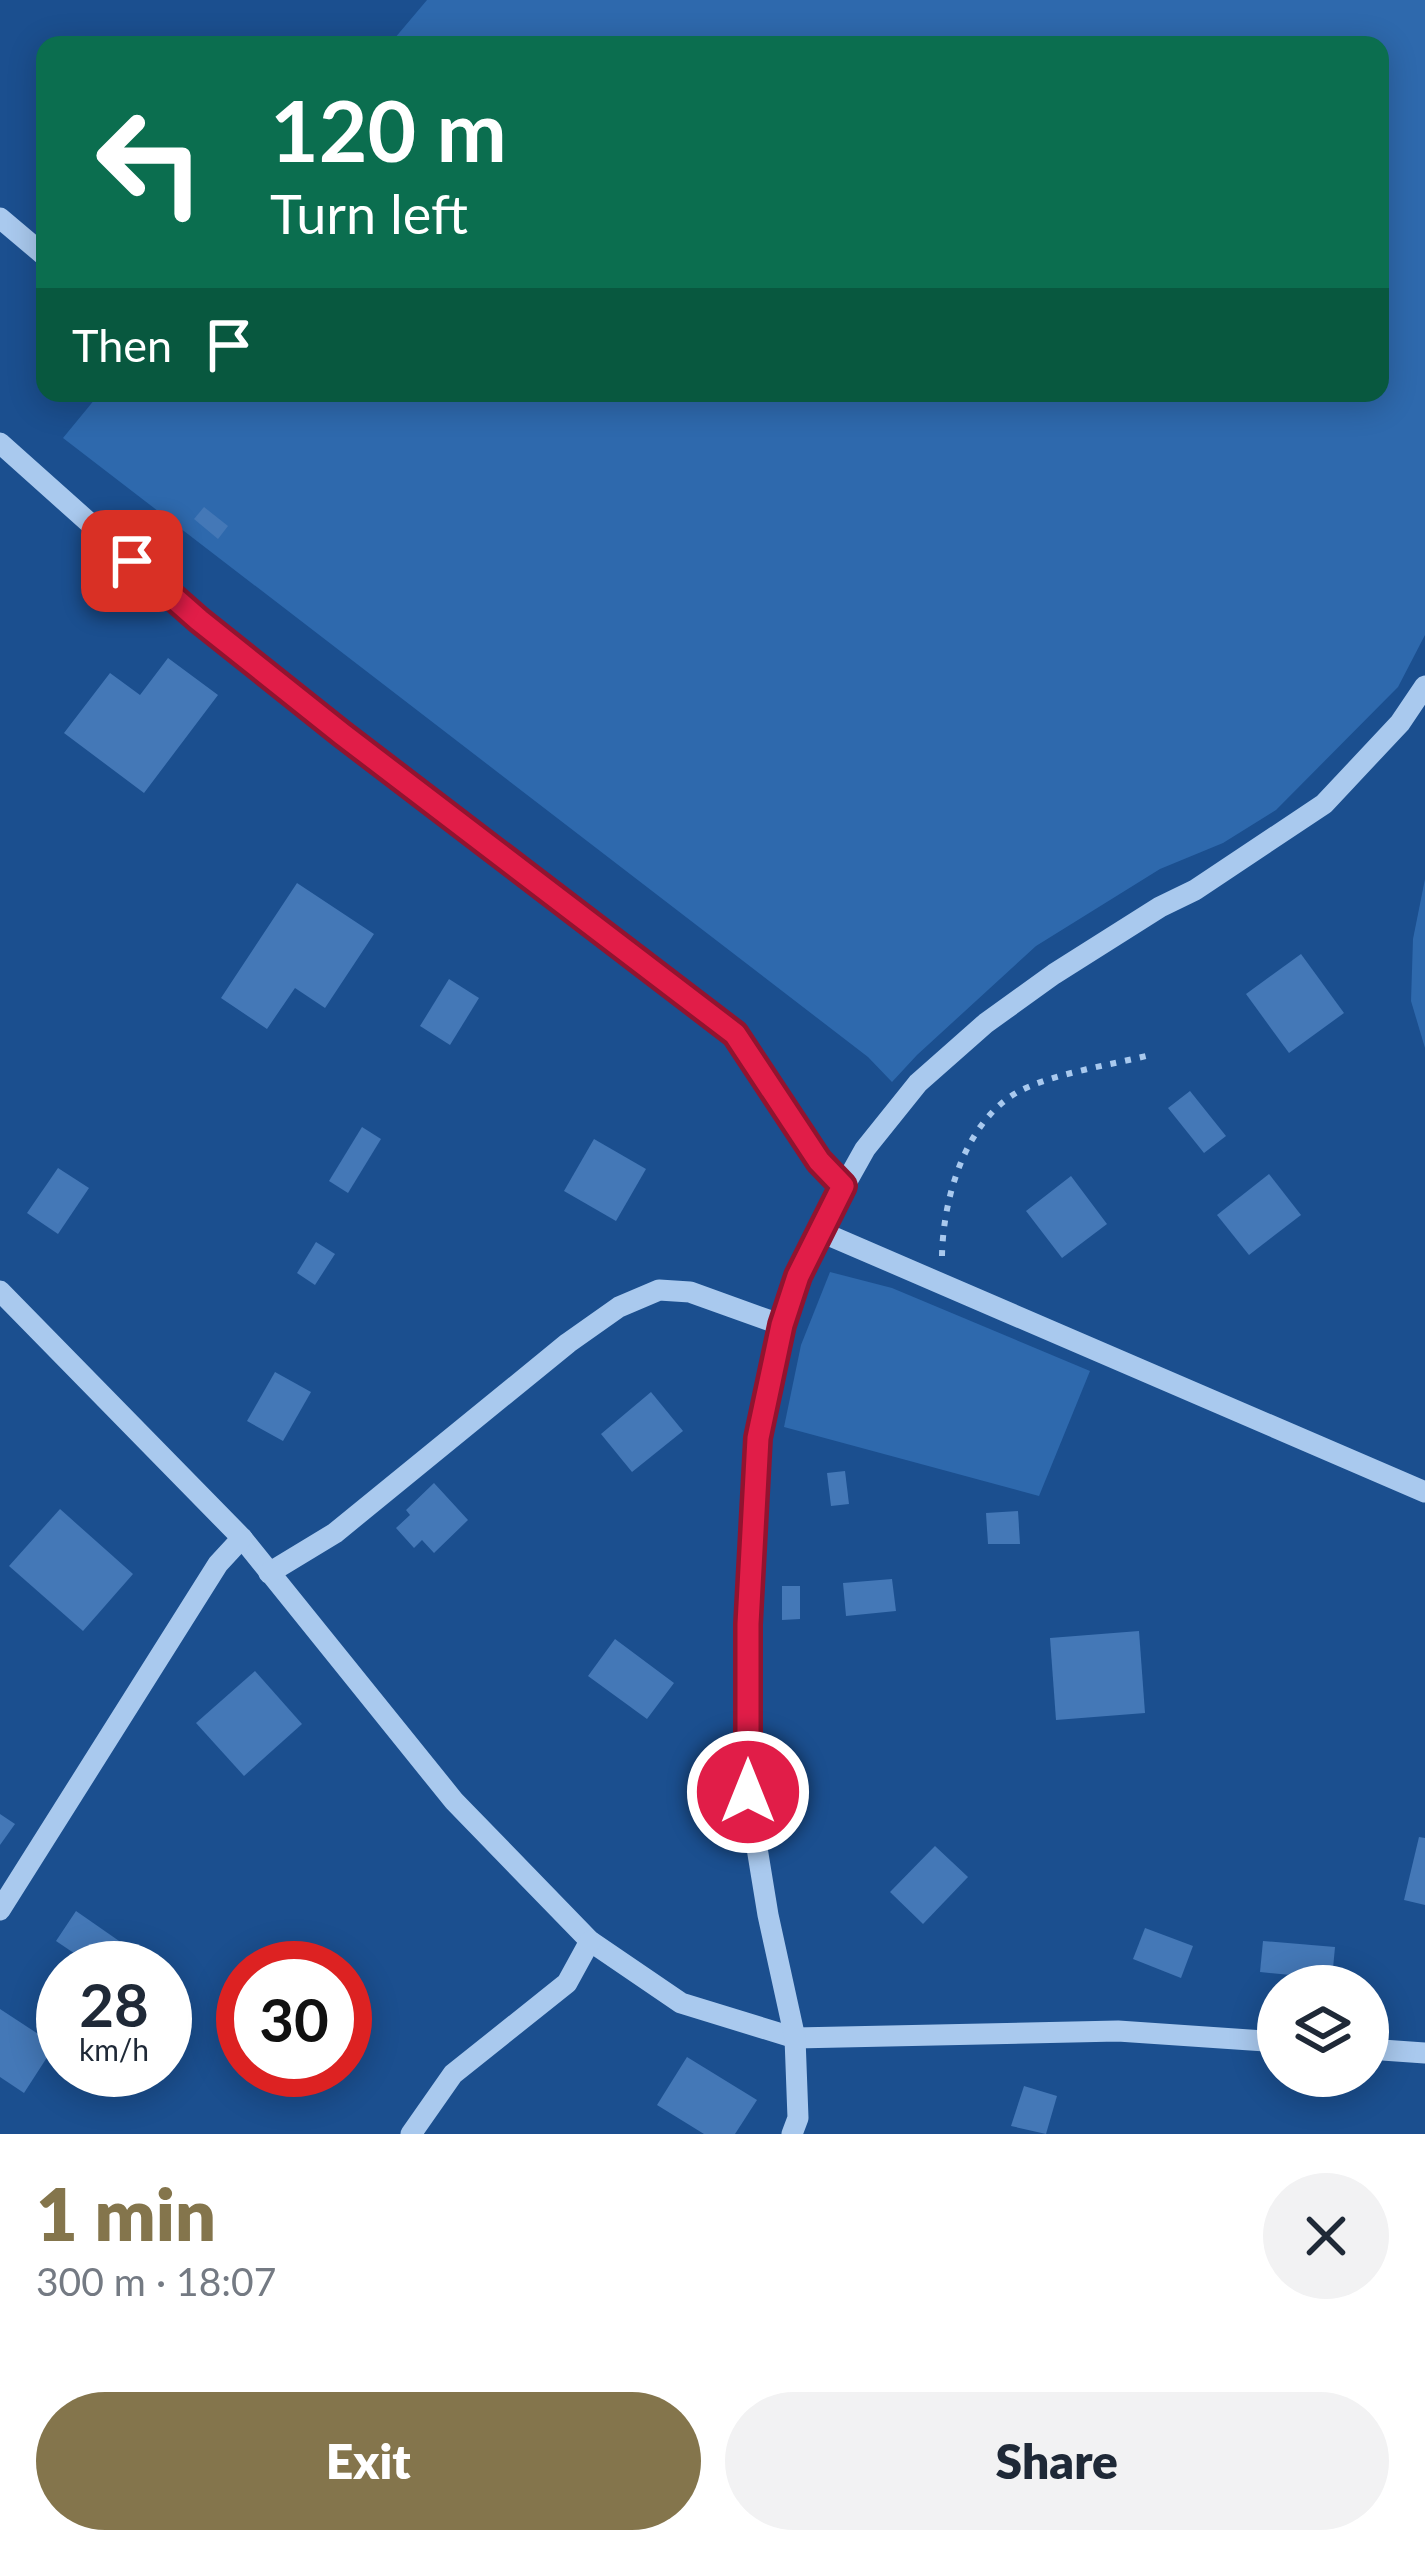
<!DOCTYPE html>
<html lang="en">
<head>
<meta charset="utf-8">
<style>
  :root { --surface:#fff; --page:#f2f2f3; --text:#1f2937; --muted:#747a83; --accent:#84754c }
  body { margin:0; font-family:Lato,sans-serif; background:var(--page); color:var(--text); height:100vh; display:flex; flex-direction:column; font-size:45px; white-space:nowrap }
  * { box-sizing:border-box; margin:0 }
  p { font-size:39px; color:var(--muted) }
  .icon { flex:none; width:66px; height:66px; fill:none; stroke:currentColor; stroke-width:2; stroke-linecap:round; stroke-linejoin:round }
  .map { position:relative; height:2134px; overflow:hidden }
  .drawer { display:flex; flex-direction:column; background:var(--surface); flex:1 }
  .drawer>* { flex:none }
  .guide { position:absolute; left:36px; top:36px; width:1353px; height:366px; border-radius:24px; box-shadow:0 6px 30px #0003; background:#0b6e4f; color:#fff; overflow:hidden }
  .buttons { position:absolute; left:1257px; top:1965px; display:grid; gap:24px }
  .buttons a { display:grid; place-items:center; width:132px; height:132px; border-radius:50%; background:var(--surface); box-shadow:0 6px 30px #0003; font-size:60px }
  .speed { position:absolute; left:36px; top:1941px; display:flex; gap:24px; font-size:60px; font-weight:700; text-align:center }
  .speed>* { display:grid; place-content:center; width:156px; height:156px; border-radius:50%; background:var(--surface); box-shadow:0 6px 30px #0003; line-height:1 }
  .speed small { font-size:30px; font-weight:400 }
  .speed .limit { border:18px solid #d22; background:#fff; color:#111 }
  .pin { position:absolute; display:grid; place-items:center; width:102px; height:102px; color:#fff; margin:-51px; border-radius:24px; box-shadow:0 6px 18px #0006 }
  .me { position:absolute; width:132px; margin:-66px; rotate:0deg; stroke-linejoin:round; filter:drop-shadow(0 0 9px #0008) }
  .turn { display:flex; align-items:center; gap:42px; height:252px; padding:0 36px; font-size:54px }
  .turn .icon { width:156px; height:156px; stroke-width:2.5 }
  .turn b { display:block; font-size:84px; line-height:102px }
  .then { display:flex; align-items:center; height:114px; padding:0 36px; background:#0003; gap:24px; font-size:45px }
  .round { display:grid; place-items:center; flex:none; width:126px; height:126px; border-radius:63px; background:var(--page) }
  .overview { display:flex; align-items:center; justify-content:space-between; height:204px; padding:0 36px }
  h1 { font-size:72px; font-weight:800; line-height:90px; color:var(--accent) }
  .button { display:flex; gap:24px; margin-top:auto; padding:24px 36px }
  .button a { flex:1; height:138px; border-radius:72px; background:var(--accent); color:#fff; font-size:48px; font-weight:800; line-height:138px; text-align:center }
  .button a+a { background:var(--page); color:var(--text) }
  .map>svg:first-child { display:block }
  .green { fill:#2e69ad }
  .building { fill:#4478b7 }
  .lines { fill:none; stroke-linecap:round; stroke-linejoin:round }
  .path { stroke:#a9c9ee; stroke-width:6; stroke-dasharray:6 9; stroke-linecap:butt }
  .minor { stroke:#a9c9ee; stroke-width:21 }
  .route-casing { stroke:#92132f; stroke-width:30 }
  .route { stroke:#e11d48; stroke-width:21 }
</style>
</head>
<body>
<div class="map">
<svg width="1425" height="2134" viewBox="0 0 1425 2134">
  <rect width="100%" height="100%" fill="#1b4f8f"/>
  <g class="green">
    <path d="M427,0H1425V635L1398,687L1276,810L1223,843L1160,869L1036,946L917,1055L892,1082L868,1057L63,438L100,393H1380V45H389Z"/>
    <path d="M1425,879V1048L1411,1001L1413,939Z"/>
    <path d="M830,1272L892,1288L1090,1371L1039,1496L784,1427L801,1345Z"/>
  </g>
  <g class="building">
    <path d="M204,507L228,526L218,539L194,519Z"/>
    <path d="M168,658L218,695L144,793L64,733L110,673L140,695Z"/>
    <path d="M297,883L374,934L325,1008L295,988L267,1029L221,998Z"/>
    <path d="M1301,954L1344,1013L1289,1053L1246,994Z"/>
    <path d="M449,979L479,998L450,1045L420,1026Z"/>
    <path d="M1190,1091L1226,1136L1204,1153L1168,1108Z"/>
    <path d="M362,1127L381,1139L348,1193L329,1181Z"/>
    <path d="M594,1139L646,1169L616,1221L564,1191Z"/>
    <path d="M58,1168L89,1188L58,1234L27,1213Z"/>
    <path d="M1269,1174L1301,1215L1249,1255L1217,1215Z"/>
    <path d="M1071,1176L1107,1224L1062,1258L1026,1211Z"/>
    <path d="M316,1242L335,1254L315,1285L297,1273Z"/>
    <path d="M275,1372L311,1392L283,1441L247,1421Z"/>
    <path d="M651,1392L683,1431L632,1472L601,1434Z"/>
    <path d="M845,1471L849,1504L831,1506L827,1473Z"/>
    <path d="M434,1483L468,1520L434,1553L422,1540L414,1548L396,1528L410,1515L406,1510Z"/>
    <path d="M60,1509L133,1574L83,1631L9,1566Z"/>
    <path d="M1018,1511L1020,1544H988L986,1513Z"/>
    <path d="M892,1579L896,1611L846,1616L843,1583Z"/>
    <path d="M782,1586H800V1619L782,1620Z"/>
    <path d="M1139,1631L1145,1713L1056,1720L1050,1638Z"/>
    <path d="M615,1639L674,1683L647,1719L588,1676Z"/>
    <path d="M255,1671L302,1724L244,1776L196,1723Z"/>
    <path d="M0,1814L15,1824L0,1845Z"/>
    <path d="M1419,1837L1425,1838V1905L1404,1900Z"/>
    <path d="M935,1846L968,1877L923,1924L890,1892Z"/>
    <path d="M76,1911L122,1943L105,1968H96L56,1941Z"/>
    <path d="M1145,1928L1193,1946L1181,1978L1133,1959Z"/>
    <path d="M1263,1941L1335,1947L1332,1979L1260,1972Z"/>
    <path d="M0,2009L55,2045L24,2093L0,2077Z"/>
    <path d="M243,2010V2036L230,2026Z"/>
    <path d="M687,2057L757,2100L735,2134H704L657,2105Z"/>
    <path d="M1024,2086L1057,2096L1046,2134L1011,2126Z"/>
  </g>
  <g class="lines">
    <path class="path" d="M942,1256C943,1200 964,1124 1016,1093C1049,1074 1111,1065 1150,1055"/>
    <g class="minor">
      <path d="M0,218L45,256"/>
      <path d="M0,443L198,620L342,734L735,1034L819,1161L843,1187"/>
      <path d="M819,1231L1425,1492"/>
      <path d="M0,1291L242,1538L454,1801L590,1941L681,2003L795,2038L1118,2031L1278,2042"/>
      <path d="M269,1573L335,1533L568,1343L619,1307L659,1290L690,1292L782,1325"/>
      <path d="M0,1910L218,1564L242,1538"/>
      <path d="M1368,2049L1425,2053"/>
      <path d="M411,2134L453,2074L567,1983L590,1941"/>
      <path d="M792,2134L798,2118L795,2038L768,1915L748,1793L749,1624L758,1438L782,1325L798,1276L819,1231L865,1149L918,1083L986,1023L1054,974L1160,907L1195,890L1324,804L1400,723L1425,686"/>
    </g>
  </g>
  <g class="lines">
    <defs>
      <path id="route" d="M132,561L199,620L342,734L735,1034L819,1161L843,1186L798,1276L782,1325L758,1438L748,1624V1792"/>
    </defs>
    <use href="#route" class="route-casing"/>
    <use href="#route" class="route"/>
  </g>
</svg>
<div class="buttons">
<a><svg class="icon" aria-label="layers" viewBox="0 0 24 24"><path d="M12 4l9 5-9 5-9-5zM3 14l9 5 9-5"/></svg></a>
</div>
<div class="speed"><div>28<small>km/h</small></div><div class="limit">30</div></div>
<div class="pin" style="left:132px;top:561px;background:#d93025"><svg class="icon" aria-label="arrive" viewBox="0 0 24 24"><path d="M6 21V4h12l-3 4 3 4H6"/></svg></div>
<svg class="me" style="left:748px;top:1792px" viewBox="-20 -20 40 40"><circle r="17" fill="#e11d48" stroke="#fff" stroke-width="3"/><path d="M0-11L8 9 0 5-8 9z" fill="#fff"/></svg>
<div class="guide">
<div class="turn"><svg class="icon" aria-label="left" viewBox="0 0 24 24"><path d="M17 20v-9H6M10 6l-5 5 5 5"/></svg><div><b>120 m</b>Turn left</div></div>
<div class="then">Then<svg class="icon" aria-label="arrive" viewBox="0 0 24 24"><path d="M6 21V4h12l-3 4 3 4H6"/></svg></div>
</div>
</div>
<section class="drawer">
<div class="overview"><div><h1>1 min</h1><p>300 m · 18:07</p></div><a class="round"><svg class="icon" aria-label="close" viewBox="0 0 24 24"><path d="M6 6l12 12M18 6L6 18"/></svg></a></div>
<div class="button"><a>Exit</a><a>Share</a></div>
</section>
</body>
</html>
